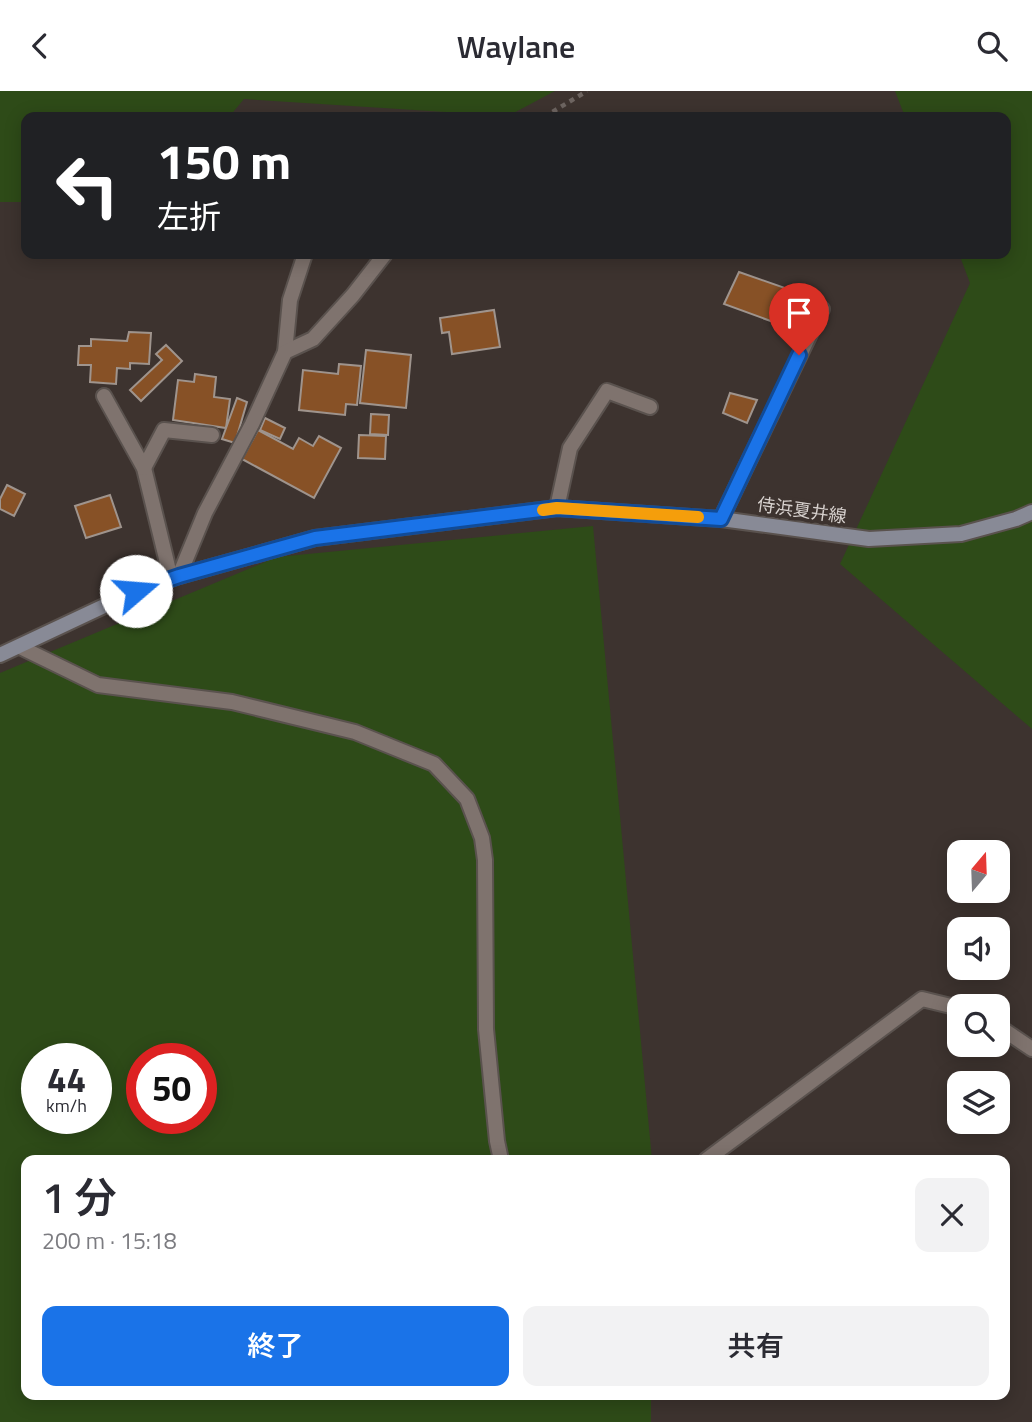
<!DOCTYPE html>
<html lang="ja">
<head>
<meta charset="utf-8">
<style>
  :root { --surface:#fff; --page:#f2f2f3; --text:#2b2b33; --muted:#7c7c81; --accent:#1a73e8 }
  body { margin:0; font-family:"Titillium Web","Noto Sans JP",sans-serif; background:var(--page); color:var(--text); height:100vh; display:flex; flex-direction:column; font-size:26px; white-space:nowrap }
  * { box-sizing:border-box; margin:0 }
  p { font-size:23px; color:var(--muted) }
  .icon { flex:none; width:38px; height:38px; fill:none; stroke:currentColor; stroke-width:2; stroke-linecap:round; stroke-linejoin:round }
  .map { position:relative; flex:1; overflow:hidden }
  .drawer { position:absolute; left:21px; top:1064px; width:989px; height:245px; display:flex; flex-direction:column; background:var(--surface); border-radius:14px; box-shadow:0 4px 18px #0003 }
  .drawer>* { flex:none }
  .banner { position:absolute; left:21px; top:21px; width:990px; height:147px; border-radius:14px; box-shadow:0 4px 18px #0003; background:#202124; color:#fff; overflow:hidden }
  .needle { width:46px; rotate:19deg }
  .fabs { position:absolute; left:947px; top:749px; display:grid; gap:14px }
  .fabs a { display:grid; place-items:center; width:63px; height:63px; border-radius:14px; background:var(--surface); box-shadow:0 4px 18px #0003; font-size:35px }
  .speed { position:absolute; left:21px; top:952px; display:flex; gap:14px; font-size:35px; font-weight:700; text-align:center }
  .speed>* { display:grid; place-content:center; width:91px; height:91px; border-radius:50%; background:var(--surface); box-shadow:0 4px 18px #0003; line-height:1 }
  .speed small { font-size:18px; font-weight:400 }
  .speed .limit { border:10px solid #d22; background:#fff; color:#111 }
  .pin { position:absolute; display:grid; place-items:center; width:60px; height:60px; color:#fff; margin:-72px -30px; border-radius:50% 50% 50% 0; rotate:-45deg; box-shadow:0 0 7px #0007 }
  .pin .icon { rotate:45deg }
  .me { position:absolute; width:77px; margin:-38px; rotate:72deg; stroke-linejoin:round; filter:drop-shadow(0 0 5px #0008) }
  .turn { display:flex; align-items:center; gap:24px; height:147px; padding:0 21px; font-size:32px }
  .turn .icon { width:91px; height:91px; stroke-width:2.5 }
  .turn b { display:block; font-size:49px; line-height:60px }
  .round { display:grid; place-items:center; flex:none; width:74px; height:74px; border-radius:14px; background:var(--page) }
  .head { display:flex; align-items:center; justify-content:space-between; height:119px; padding:0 21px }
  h1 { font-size:42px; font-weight:600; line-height:52px }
  .action { display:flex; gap:14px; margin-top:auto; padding:14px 21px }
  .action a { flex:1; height:80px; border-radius:14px; background:var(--accent); color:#fff; font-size:28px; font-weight:600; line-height:80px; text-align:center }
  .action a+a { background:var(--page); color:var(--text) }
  header { display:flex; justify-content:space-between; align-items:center; height:91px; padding:0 21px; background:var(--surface); font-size:32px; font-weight:600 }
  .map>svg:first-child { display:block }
  .green { fill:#2e4b18; fill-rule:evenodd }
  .building { fill:#875126; stroke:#9f948d; stroke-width:2 }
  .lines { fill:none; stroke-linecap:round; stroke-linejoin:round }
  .minor-casing { stroke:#5a524e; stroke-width:18 }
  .secondary-casing { stroke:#5a524e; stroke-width:18 }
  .path { stroke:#6e6561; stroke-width:4.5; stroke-dasharray:5 5; stroke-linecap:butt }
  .minor { stroke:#7f736e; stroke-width:14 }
  .secondary { stroke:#888a96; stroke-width:14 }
  .route-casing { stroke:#114b97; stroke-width:18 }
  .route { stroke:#1a73e8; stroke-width:12 }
  .slow { stroke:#f59e0b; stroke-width:12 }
  .labels { text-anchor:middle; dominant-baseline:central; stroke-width:7; stroke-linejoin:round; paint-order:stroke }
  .street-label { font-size:18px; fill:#d7d1ce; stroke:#3d332f }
</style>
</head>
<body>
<header><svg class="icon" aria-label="back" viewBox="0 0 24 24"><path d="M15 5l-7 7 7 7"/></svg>Waylane<svg class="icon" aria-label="search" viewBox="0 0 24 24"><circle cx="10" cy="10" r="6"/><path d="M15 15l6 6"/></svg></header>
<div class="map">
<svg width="1032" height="1331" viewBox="0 0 1032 1331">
  <rect width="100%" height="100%" fill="#3d332f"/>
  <g class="green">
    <path d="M0,0H555L508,25L244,8L229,26H26V111H0Z"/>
    <path d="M895,0H1032V638L840,473L970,192L959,163H1006V26H905Z"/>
    <path d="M593,435L652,1069H26V1304H651V1331H0V582L277,466ZM37,968H96V1027H37ZM142,968H201V1027H142Z"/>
  </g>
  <g class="building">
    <path d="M739,181L805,204L790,237L724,213Z"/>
    <path d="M494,219L500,256L452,263L449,241L442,242L440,227Z"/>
    <path d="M129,241L151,242L149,273L130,272V278L117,277L116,293L90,291L91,274H78L79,255H91V248L127,250Z"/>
    <path d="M166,254L182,270L141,310L130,299L162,269L156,263Z"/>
    <path d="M366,259L411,264L406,317L360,312Z"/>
    <path d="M339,273L361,275L357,314L346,313L345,324L299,319L303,279L338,283Z"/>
    <path d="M195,283L216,286L214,306L230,308L226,337L173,329L178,289L194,291Z"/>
    <path d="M730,302L757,309L747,332L723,322Z"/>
    <path d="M237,307L247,311L235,352L222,348Z"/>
    <path d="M371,323L389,324L388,344L370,343Z"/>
    <path d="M265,327L285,337L280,348L260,339Z"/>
    <path d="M258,339L293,358L299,347L313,355L319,345L341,357L314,407L242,368Z"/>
    <path d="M359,344L386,345L385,368L358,367Z"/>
    <path d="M7,394L25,403L14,425L0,418V408Z"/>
    <path d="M110,404L121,436L86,447L75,415Z"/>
  </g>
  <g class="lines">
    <defs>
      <g id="minor">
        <path d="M285,261L290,209L305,163"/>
        <path d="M104,305L144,377L171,488"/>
        <path d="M144,377L164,339L212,344"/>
        <path d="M557,417L570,357L607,300L650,316"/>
        <path d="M721,428L822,218"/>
        <path d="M179,485L205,422L252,333L285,261L313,248L353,204L385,163"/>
        <path d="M20,556L98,594L232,611L355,641L434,673L467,708L482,747L485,769L486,938L497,1050L501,1069"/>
        <path d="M998,935L1032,958"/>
        <path d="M706,1069L922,908L959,917"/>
      </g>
      <path id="secondary" d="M0,564L136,500L179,485L315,447L557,417L721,428L869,448L961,443L1016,428L1032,421"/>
    </defs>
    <use href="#minor" class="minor-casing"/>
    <use href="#secondary" class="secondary-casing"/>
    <path class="path" d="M544,26L587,0"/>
    <use href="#minor" class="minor"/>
    <use href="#secondary" class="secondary"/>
  </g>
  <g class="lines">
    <defs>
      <path id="route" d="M136,500L179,485L315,447L557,417L721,428L799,264"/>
    </defs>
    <use href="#route" class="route-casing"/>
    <use href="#route" class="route"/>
    <path class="slow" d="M543,419L557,417L698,426"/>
  </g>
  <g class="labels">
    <g class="street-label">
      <text transform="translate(802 419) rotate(8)">侍浜夏井線</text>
    </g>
  </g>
</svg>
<div class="fabs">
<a><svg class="needle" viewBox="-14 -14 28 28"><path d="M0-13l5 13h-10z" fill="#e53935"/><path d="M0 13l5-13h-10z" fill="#7c7c81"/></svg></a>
<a><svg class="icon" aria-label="sound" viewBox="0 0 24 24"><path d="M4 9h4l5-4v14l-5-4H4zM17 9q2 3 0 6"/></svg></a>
<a><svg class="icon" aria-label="search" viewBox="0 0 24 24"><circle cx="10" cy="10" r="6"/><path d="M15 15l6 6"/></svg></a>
<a><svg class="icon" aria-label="layers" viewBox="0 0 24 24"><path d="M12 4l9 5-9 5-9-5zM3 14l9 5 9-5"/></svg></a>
</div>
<div class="speed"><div>44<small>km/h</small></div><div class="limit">50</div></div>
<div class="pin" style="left:799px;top:264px;background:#d93025"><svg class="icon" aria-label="arrive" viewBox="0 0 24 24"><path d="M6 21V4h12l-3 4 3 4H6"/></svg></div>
<svg class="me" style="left:136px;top:500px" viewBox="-20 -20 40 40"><circle r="19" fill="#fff"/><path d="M0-13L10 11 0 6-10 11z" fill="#1a73e8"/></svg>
<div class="banner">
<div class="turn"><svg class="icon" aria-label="left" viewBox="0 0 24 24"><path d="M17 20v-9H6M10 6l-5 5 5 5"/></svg><div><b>150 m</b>左折</div></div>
</div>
<section class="drawer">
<div class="head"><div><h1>1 分</h1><p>200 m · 15:18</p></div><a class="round"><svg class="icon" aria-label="close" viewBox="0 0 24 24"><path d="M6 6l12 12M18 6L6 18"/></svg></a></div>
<div class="action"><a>終了</a><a>共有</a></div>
</section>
</div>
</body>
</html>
